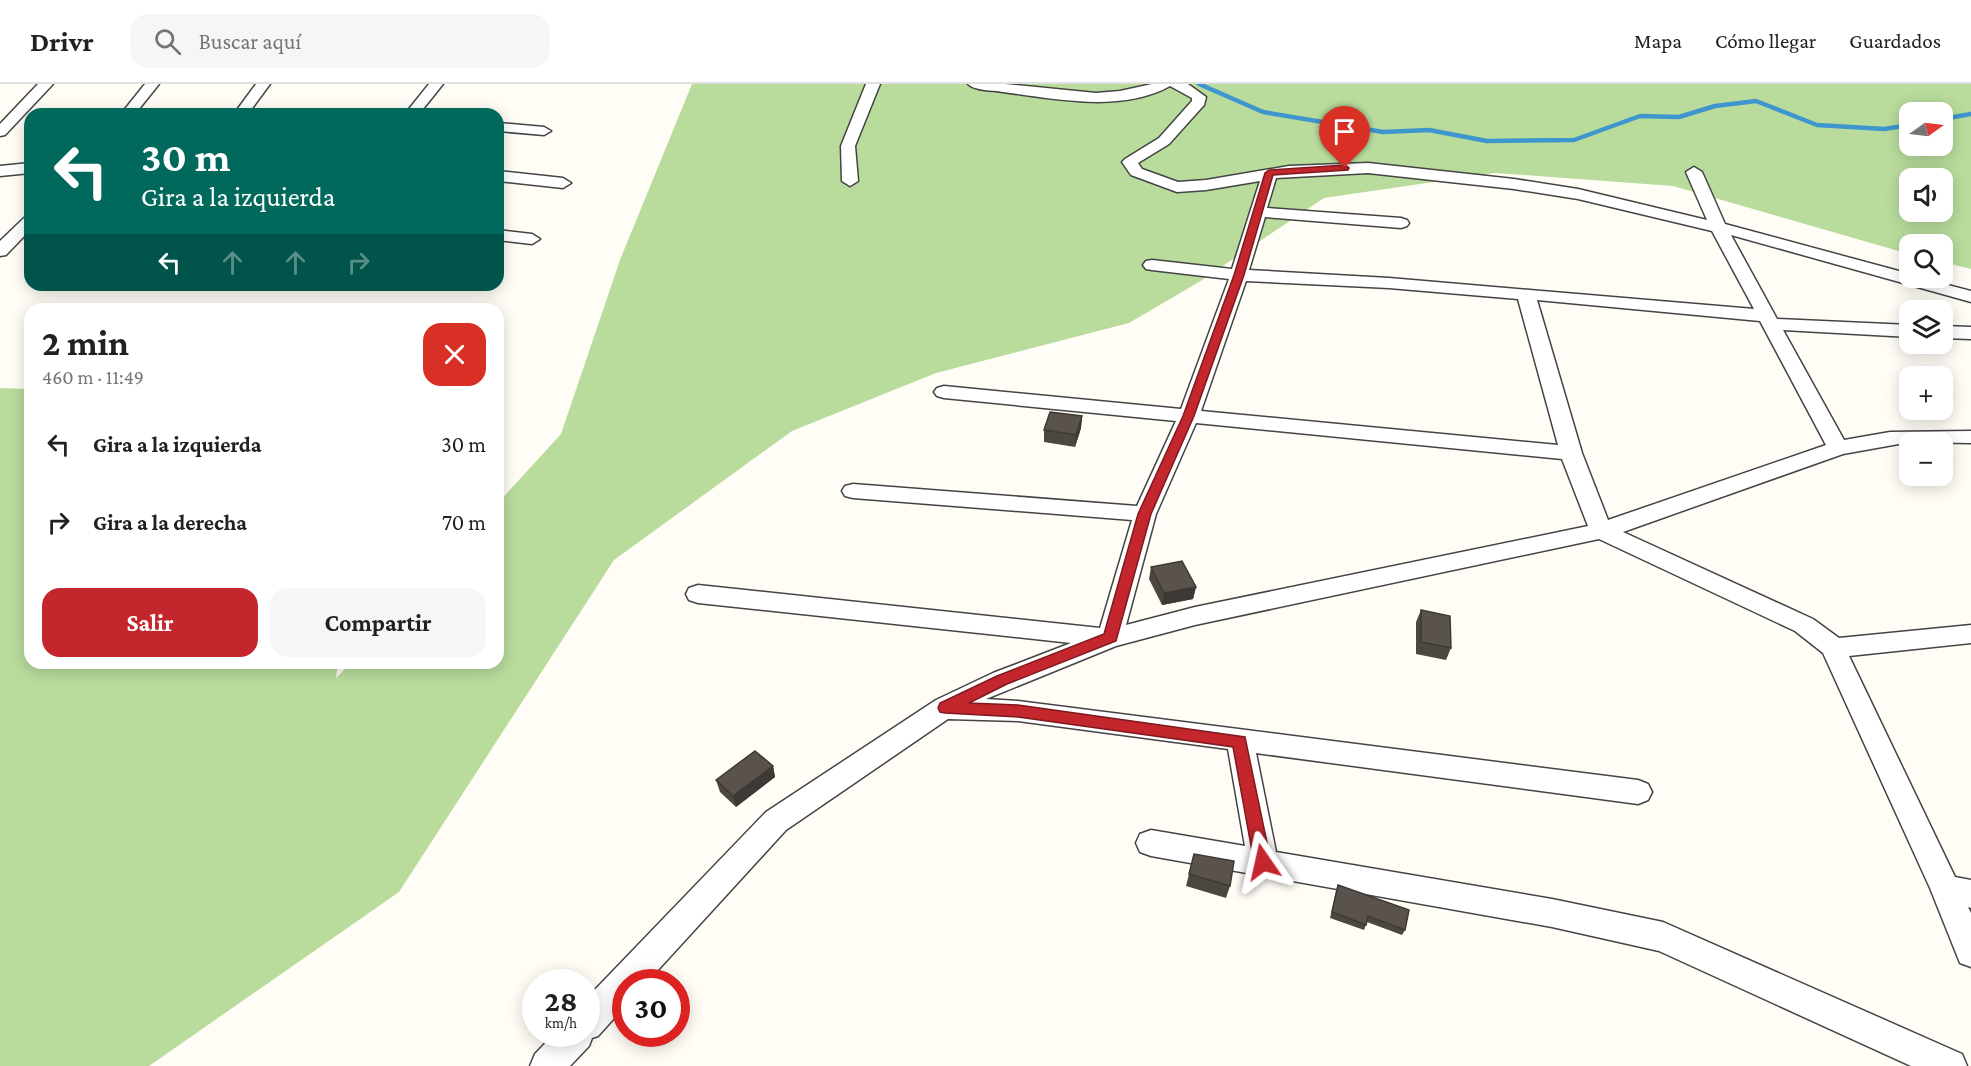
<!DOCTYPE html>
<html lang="es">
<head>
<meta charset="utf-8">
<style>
  :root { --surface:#fff; --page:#f6f6f6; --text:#202124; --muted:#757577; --line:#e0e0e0; --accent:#c4262e }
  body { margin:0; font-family:"Crimson Pro",serif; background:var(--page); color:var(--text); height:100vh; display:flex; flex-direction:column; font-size:22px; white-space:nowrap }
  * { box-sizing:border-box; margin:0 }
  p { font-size:20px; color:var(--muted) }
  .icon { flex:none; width:33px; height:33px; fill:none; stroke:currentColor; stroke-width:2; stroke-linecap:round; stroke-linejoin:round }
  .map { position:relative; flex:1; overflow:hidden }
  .details { position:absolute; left:24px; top:219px; width:480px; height:366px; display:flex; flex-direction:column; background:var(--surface); border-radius:18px; box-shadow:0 3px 15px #0003 }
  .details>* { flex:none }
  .top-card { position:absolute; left:24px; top:24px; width:480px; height:183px; border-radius:18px; box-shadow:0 3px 15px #0003; background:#00695c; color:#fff; overflow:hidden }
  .needle { width:39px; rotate:76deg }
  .buttons { position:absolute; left:1899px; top:18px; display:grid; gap:12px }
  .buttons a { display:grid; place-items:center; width:54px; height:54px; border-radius:12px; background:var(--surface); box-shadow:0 3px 15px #0003; font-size:30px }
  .speed { position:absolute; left:522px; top:885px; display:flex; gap:12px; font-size:30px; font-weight:700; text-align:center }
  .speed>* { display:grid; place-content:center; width:78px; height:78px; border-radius:50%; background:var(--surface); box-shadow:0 3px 15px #0003; line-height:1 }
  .speed small { font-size:15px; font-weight:400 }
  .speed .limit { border:9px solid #d22; background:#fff; color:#111 }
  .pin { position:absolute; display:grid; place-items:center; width:51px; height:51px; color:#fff; margin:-62px -26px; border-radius:50% 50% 50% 0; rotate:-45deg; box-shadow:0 0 6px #0007 }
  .pin .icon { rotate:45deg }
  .me { position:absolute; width:66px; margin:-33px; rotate:349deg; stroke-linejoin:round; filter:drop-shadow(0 0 4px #0008) }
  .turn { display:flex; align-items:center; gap:21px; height:126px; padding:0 18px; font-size:27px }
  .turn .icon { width:78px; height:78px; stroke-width:2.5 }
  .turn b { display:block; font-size:42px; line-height:51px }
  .lanes { display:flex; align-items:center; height:57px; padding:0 18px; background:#0003; justify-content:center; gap:30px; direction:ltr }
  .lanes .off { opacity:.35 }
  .round { display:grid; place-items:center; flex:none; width:63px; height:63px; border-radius:18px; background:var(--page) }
  .summary { display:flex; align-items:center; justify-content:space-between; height:102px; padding:0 18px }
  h1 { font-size:36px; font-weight:700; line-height:45px }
  .primary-button { display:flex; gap:12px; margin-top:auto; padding:12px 18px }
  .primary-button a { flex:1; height:69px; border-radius:18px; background:var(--accent); color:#fff; font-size:24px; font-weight:700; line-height:69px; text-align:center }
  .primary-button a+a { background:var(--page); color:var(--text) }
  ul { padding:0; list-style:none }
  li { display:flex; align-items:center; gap:18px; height:78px; padding:0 18px }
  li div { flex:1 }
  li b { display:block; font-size:22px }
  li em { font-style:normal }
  header { display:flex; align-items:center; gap:36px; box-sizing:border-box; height:84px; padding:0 30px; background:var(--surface); border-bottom:2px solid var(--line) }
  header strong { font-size:28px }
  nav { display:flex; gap:33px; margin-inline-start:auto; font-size:21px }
  .search { width:420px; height:54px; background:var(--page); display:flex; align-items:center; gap:15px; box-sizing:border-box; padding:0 21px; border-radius:18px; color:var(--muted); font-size:22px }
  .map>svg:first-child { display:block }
  .forest { fill:#b9dc9c; fill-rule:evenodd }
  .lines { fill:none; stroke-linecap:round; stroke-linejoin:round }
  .stream { stroke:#3f96cf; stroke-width:4.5 }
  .minor-casing { stroke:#444; stroke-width:3 }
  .minor { fill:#fff; fill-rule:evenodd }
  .wall { fill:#4d4742 }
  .shaded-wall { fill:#3f3936 }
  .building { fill:#5a524d; stroke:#3f3936; stroke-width:1.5 }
  .route { fill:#c4262e; stroke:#7f191e; stroke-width:1.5 }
</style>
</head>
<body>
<header>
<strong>Drivr</strong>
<div class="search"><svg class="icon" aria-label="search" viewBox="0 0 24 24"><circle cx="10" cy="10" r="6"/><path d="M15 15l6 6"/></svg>Buscar aquí</div>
<nav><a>Mapa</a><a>Cómo llegar</a><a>Guardados</a></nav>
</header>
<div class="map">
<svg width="1971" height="982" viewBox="0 0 1971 982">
  <rect width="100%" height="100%" fill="#fffdf5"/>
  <path class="forest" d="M692,0H1971V185L1943,178L1942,160H1910L1909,170L1673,102L1495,89L1324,114L1199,198L1129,239L936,289L792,347L614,476L399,808L149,982H0V304L30,305V579H338L336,594L351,579H498V419L561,350L620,176ZM1910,28H1942V62H1910ZM1910,94H1942V128H1910Z"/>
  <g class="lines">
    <g class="stream">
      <path d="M1199,0L1263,28L1383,48L1429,46L1487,57L1574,56L1640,32L1679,33L1715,22L1756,17L1817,41L1884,45L1910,41"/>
      <path d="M1942,35L1971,30"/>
    </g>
    <defs>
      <g id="minor">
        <path d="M38,0H53L5,51L0,52V40Z"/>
        <path d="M145,0H159L135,30H121Z"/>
        <path d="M256,0H270L248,30H234Z"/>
        <path d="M429,0H443L419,30H405Z"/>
        <path d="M866,0H880L855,62L858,97L850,102L842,97L841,62Z"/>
        <path d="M968,0H1005L1096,9L1120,7L1152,0H1188L1206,13L1204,21L1169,60L1138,79L1142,85L1178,98L1206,96L1289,82L1368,79L1514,95L1578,105L1707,136L1686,88L1694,83L1702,88L1725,140L1910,190V194H1921L1971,207V218L1731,151L1777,235L1910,241V253L1783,246L1844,356L1890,348L1971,347V359L1910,358L1843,370L1623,448L1813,535L1839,554L1971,541V559L1849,572L1955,793L1971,796V824L1968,823L1971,829V883L1960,879L1930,804L1823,569L1795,547L1599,455L1195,541L1116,562L986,615L1018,617L1638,696L1648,700L1652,708L1648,716L1638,720L1256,669L1276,768L1552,815L1663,838L1962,970L1967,982H1911L1659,867L1552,843L1151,772L1140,768L1136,759L1140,750L1151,746L1245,762L1228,665L1018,637L948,635L786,746L647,898H626V921L598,952L592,954L589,962L570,982H530L535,970L554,950H586V915L766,728L936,616L993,589L1071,559L698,519L689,516L686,510L689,504L698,501L1100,544L1132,436L853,414L845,412L842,407L845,402L853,400L1137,422L1176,337L944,314L937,312L934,308L937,304L944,302L1181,325L1229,195L1152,186L1146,185L1143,181L1146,177L1152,176L1232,185L1260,97L1206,106L1177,108L1131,91L1122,78L1125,75L1159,54L1192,17V14L1170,2C1122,29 1055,15 1003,8C993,6 975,7 968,0ZM1368,89L1514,105L1578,115L1712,147L1754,225L1389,194L1249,186L1265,133L1401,144L1407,142L1409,139L1407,136L1401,134L1267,124L1276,94ZM1246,197L1389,204L1518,215L1558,361L1201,327ZM1537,216L1760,237L1826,361L1608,436L1582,369ZM1196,339L1562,375L1588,442L1195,523L1126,541L1156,430Z"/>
        <path d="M498,39L544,43L551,47L544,51L498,47Z"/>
        <path d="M30,79V89L0,92V82Z"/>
        <path d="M498,87L563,94L571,99L563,104L498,97Z"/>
        <path d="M30,132V146L6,171L0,172V157L24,134Z"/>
        <path d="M498,146L532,150L540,155L532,160L498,156Z"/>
        <path d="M1942,242L1971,243V255L1942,254Z"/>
      </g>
    </defs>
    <use href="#minor" class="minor-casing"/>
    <use href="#minor" class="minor"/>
  </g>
  <g class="wall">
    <path d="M1082,332L1081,344L1075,363L1044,358V346Z"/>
    <path d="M1151,483L1196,503L1193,515L1162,521L1149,495Z"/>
    <path d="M1421,526L1451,564L1446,576L1416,570V538Z"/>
    <path d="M773,682L775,693L736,723L720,708L716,696Z"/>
    <path d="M1194,770L1230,802L1226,814L1186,802Z"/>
    <path d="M1338,801L1405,846L1402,851L1367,838L1364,846L1330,834L1336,807Z"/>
  </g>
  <g class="shaded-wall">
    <path d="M1082,332L1081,344L1075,363L1076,351Z"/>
    <path d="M1196,503L1193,515L1162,521L1164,509Z"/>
    <path d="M773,682L775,693L736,723L733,712Z"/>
  </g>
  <g class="building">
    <path d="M1050,328L1082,332L1076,351L1044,346Z"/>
    <path d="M1182,477L1196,503L1164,509L1151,483Z"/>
    <path d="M1421,526L1450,532L1451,564L1421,558Z"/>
    <path d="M755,667L773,682L733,712L716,696Z"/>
    <path d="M1194,770L1234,777L1230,802L1189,790Z"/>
    <path d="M1338,801L1409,826L1405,846L1368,832L1366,841L1332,828Z"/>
  </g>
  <path class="route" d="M1345,81L1349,84L1348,86L1273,91L1244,191L1194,332L1151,430L1116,557L1007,600L969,619L1018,621L1245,653L1271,778L1269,783L1263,786L1257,783L1254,778L1233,663L1018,633L945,629L940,628L938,624L940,619L997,592L1104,550L1138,430L1183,332L1234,191L1265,89L1269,86Z"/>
</svg>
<div class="buttons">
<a><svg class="needle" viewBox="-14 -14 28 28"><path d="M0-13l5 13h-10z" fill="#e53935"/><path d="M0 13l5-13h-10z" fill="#757577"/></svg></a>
<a><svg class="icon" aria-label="sound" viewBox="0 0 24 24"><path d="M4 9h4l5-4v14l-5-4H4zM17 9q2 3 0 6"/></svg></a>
<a><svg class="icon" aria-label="search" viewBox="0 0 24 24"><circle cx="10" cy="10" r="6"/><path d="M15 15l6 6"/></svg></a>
<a><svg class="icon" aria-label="layers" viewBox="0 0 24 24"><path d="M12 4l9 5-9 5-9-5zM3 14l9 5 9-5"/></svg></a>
<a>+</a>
<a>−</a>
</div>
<div class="speed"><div>28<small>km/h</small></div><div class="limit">30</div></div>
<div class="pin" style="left:1345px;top:84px;background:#d93025"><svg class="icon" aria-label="arrive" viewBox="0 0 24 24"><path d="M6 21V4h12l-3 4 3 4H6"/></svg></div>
<svg class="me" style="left:1263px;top:778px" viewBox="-20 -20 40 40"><path d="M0-17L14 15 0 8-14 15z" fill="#c4262e" stroke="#fff" stroke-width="4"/></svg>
<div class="top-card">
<div class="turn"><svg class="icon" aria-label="left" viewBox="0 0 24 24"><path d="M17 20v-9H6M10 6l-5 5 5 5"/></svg><div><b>30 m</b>Gira a la izquierda</div></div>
<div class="lanes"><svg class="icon" aria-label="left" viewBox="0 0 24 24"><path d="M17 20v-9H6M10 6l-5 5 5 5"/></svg><svg class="icon off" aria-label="ahead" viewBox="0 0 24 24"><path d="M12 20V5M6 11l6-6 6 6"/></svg><svg class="icon off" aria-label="ahead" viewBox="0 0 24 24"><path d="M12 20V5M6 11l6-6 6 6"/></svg><svg class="icon off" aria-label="right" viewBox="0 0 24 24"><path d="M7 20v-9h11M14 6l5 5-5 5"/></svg></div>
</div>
<section class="details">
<div class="summary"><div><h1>2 min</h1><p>460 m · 11:49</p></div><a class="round" style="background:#d93025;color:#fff"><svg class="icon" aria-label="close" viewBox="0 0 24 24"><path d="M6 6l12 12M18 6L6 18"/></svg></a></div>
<ul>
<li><svg class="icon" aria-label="left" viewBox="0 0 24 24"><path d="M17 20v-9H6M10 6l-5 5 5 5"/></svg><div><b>Gira a la izquierda</b></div><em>30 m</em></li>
<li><svg class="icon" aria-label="right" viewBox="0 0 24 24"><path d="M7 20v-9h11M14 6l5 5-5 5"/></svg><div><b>Gira a la derecha</b></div><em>70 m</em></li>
</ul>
<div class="primary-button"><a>Salir</a><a>Compartir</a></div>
</section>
</div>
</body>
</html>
